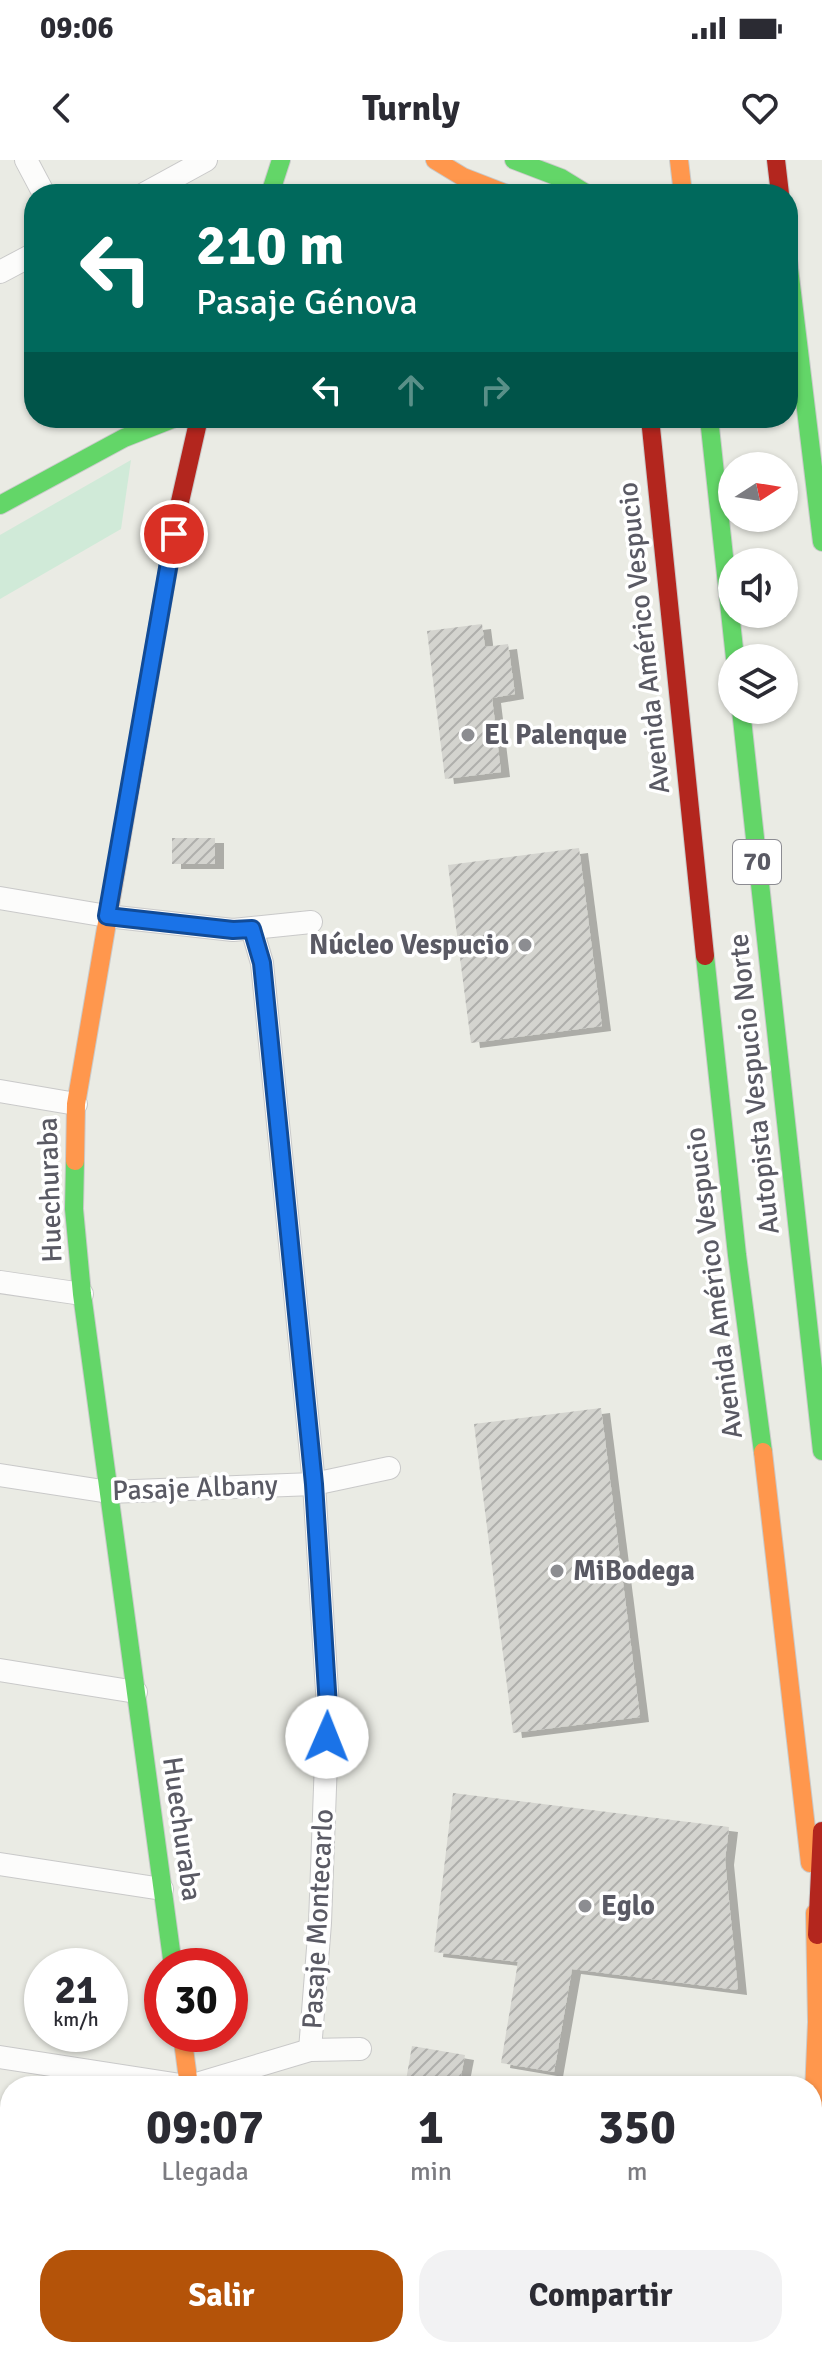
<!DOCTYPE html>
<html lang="es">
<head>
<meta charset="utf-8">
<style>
  :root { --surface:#fff; --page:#f2f2f3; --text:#2b2b33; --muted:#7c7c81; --accent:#b45309 }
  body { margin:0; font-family:Signika,sans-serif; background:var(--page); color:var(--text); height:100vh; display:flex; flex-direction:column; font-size:30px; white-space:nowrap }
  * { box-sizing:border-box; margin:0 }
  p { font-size:26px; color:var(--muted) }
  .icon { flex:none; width:44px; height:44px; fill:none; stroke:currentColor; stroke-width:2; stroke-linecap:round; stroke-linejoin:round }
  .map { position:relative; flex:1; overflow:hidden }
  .drawer { position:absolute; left:0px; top:1916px; width:822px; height:282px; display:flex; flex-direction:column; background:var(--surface); border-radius:32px 32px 0 0; box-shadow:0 2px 6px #0004 }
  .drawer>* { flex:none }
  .hud { position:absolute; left:24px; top:24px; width:774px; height:244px; border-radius:32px; box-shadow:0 2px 6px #0004; background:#00695c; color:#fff; overflow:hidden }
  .needle { width:52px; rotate:78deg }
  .fabs { position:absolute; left:718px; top:292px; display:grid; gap:16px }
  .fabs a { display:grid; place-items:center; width:80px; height:80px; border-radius:50%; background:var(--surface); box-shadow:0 2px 6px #0004; font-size:40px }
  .speed { position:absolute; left:24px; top:1788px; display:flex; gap:16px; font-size:40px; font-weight:700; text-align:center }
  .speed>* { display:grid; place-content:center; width:104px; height:104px; border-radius:50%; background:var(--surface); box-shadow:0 2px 6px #0004; line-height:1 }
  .speed small { font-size:20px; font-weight:400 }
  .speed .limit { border:12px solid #d22; background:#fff; color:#111 }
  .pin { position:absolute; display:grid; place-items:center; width:68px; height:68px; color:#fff; margin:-34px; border:4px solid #fff; border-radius:50%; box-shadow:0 2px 8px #0007 }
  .me { position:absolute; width:88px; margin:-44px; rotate:1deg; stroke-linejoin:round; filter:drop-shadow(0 0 6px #0008) }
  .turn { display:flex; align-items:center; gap:28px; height:168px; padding:0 40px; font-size:36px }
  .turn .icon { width:104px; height:104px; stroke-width:2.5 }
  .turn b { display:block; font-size:56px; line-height:68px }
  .lanes { display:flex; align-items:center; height:76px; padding:0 40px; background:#0003; justify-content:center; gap:40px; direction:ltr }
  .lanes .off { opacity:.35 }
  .eta { display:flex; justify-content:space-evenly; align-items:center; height:136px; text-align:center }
  .eta b { font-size:48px; font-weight:800; line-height:56px }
  .action { display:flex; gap:16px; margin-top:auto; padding:16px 40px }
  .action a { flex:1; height:92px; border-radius:32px; background:var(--accent); color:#fff; font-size:32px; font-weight:800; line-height:92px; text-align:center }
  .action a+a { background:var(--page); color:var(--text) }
  .status { display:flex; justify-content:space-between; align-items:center; height:56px; padding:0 40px; background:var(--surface); direction:ltr }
  .status svg { height:22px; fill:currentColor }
  header { display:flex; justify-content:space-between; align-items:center; height:104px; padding:0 40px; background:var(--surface); font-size:36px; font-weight:800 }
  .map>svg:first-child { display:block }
  .grass { fill:#d0ead8 }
  .building { fill:url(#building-hatch); filter:url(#shadow) }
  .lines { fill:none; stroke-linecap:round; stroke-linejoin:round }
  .street-casing { stroke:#c9c9c9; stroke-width:24 }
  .fast-casing { stroke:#c9caca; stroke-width:20 }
  .slow-casing { stroke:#c9caca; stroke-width:20 }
  .jam-casing { stroke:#c9caca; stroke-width:20 }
  .street { stroke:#fcfcfb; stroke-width:22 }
  .fast { stroke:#63d668; stroke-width:18 }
  .slow { stroke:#ff974d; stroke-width:18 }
  .jam { stroke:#b3261e; stroke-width:18 }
  .route-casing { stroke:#114b97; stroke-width:20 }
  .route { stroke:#1a73e8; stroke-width:14 }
  .poi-dot { fill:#8c8d91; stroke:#fff; stroke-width:3 }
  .labels { text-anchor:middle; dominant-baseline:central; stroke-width:7; stroke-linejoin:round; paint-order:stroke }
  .shield { fill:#fff; stroke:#8c8c92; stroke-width:2 }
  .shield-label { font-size:26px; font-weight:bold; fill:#5a5a64 }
  .street-label { font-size:28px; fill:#5a5a64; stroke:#fff }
  .poi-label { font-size:28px; font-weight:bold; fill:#5a5a64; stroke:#fff; text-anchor:start }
</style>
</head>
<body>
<div class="status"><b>09:06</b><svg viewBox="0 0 49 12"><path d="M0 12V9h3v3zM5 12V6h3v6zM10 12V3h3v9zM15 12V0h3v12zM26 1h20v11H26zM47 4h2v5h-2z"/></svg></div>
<header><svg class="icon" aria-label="back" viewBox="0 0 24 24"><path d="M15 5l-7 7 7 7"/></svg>Turnly<svg class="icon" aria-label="heart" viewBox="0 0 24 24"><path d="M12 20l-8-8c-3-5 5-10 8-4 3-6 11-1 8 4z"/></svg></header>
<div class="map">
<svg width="822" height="2197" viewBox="0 0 822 2197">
  <defs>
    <pattern id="building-hatch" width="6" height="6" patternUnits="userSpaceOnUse" patternTransform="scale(2)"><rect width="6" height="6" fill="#d4d4cf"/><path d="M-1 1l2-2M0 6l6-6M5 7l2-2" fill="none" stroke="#afafac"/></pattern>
    <filter id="shadow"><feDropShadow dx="9" dy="5" stdDeviation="0" flood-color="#0004"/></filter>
  </defs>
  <rect width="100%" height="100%" fill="#eaebe4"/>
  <path class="grass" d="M131,300L121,369L0,439V375Z"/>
  <g class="building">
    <path d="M482,464L485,487L508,484L515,534L492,538L501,612L445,619L427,471Z"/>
    <rect x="172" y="678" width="43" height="26"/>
    <path d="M579,688L602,866L471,883L448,705Z"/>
    <path d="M601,1248L640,1557L513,1573L474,1264Z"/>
    <path d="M453,1633L729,1667L725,1700L738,1830L572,1809L554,1912L501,1903L518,1802L434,1792Z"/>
    <path d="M412,1886L465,1895L459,1926H405Z"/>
  </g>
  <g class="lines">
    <defs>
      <g id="street">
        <path d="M26,0L44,34"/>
        <path d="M144,34L206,0"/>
        <path d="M0,112L34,94"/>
        <path d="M0,738L107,756L233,770L311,762"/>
        <path d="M252,769L262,803L314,1324L328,1547L320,1763L310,1890"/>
        <path d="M0,931L76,944"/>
        <path d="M0,1122L82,1134"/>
        <path d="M0,1315L109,1332L314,1324L389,1308"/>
        <path d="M0,1510L136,1532"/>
        <path d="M0,1704L162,1729"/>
        <path d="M0,1897L187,1926"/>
        <path d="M190,1926L310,1890L360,1889"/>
        <path d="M0,2088L10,2090"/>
      </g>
      <g id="fast">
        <path d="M514,0L561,18L587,34"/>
        <path d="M270,34L281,0"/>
        <path d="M788,100L822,382"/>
        <path d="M709,258L735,498"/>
        <path d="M0,345L124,278L175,258"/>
        <path d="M741,550L822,1291"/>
        <path d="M705,796L737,1095L763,1292"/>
        <path d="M75,1001L74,1049L82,1134L173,1806"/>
      </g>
      <g id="slow">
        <path d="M435,0L463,17L507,34"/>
        <path d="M679,0L683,34"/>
        <path d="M75,1001L76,944L128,640"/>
        <path d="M763,1292L810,1703"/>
        <path d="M182,1874L189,1926"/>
        <path d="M812,1981L817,1862L815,1753"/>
        <path d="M220,2188L221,2197"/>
      </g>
      <g id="jam">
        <path d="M776,0L780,34"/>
        <path d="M650,258L705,796"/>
        <path d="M128,640L179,346L199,258"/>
        <path d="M817,1775L822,1671"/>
        <path d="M786,2197L788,2188"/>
      </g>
    </defs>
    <use href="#street" class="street-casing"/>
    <use href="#fast" class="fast-casing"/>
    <use href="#slow" class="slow-casing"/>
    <use href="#jam" class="jam-casing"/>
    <use href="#street" class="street"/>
    <use href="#fast" class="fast"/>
    <use href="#slow" class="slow"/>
    <use href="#jam" class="jam"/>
  </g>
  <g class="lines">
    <defs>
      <path id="route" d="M174,374L107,756L233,770L252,769L262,803L314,1324L328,1547L327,1577"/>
    </defs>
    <use href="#route" class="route-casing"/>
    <use href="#route" class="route"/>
  </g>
  <g class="poi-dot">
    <circle cx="468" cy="575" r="8"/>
    <circle cx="525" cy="785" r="8"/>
    <circle cx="557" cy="1411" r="8"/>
    <circle cx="585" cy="1746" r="8"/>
  </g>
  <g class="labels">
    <rect class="shield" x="733" y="680" width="48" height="44" rx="6"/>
    <g class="shield-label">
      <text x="757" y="702">70</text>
    </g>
    <g class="street-label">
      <text transform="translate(644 478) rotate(-96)">Avenida Américo Vespucio</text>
      <text transform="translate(754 924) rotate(-96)">Autopista Vespucio Norte</text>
      <text transform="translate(50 1030) rotate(-92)">Huechuraba</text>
      <text transform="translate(714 1123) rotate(-97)">Avenida Américo Vespucio</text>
      <text transform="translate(195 1328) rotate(-2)">Pasaje Albany</text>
      <text transform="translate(182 1669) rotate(82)">Huechuraba</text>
      <text transform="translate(318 1759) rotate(-87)">Pasaje Montecarlo</text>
    </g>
    <g class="poi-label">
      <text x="484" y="575">El Palenque</text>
      <text x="509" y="785" text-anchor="end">Núcleo Vespucio</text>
      <text x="573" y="1411">MiBodega</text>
      <text x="601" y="1746">Eglo</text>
    </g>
  </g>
</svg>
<div class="fabs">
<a><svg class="needle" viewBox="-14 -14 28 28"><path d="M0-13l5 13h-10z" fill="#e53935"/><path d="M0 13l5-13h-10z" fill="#7c7c81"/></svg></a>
<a><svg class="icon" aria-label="sound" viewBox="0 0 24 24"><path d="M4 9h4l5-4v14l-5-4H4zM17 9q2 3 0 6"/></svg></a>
<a><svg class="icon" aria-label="layers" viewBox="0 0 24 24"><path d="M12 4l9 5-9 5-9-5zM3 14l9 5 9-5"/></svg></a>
</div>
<div class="speed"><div>21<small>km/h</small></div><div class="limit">30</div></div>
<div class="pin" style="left:174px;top:374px;background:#d93025"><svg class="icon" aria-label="arrive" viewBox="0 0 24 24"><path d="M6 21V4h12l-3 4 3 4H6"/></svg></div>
<svg class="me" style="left:327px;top:1577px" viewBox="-20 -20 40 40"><circle r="19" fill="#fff"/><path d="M0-13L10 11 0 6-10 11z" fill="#1a73e8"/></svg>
<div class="hud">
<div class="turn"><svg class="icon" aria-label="left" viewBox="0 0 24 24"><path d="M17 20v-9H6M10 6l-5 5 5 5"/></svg><div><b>210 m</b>Pasaje Génova</div></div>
<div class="lanes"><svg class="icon" aria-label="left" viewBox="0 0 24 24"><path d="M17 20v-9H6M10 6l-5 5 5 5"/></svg><svg class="icon off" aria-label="ahead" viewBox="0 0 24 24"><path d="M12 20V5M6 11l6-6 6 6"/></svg><svg class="icon off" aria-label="right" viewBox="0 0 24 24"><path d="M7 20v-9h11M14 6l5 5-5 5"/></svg></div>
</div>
<section class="drawer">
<div class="eta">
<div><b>09:07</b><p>Llegada</p></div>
<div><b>1</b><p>min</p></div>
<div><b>350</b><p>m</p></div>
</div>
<div class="action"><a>Salir</a><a>Compartir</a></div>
</section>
</div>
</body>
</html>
